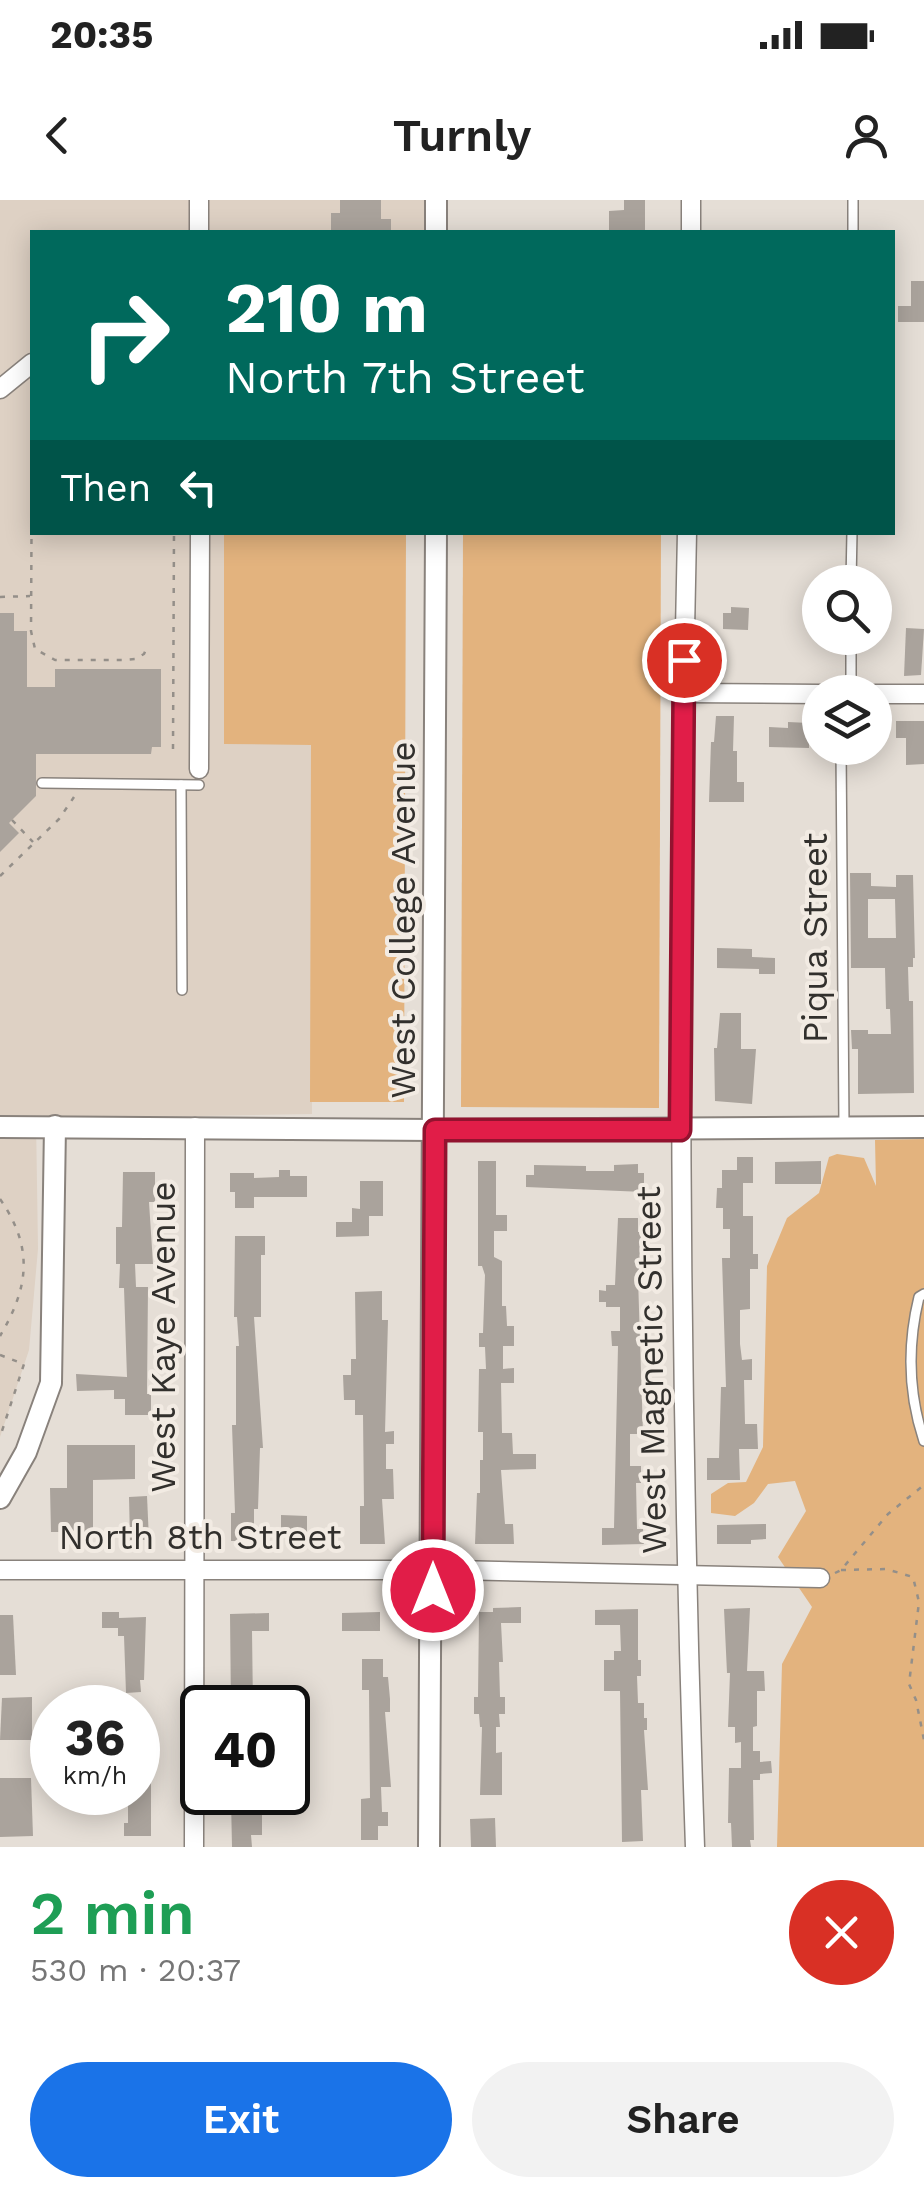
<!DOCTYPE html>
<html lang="en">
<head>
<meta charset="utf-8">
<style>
  :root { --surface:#fff; --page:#f2f2f2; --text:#222; --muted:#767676; --accent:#1a73e8 }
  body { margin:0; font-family:"Work Sans",sans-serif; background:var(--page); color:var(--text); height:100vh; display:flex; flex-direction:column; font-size:38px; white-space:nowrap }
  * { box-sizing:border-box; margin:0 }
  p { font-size:32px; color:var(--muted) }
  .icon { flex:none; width:55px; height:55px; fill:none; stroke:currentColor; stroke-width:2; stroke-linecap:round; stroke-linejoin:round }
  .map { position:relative; height:1647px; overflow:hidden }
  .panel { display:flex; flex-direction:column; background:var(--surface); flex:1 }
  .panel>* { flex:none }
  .banner { position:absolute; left:30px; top:30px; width:865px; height:305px; border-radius:0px; box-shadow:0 5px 25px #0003; background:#00695c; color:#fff; overflow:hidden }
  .fabs { position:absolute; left:802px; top:365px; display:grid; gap:20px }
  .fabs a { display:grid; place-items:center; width:90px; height:90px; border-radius:50%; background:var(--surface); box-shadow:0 5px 25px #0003; font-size:50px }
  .speed { position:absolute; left:30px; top:1485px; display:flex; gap:20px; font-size:50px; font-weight:700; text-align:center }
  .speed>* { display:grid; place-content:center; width:130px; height:130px; border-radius:50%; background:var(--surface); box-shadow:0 5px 25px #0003; line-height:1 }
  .speed small { font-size:25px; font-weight:400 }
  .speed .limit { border:5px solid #111; border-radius:15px; background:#fff; color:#111 }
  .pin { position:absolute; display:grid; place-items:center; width:85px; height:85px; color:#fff; margin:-42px; border:5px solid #fff; border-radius:50%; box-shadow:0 2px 10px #0007 }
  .me { position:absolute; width:110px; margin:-55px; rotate:0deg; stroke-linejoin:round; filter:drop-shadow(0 0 8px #0008) }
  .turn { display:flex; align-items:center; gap:35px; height:210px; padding:0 30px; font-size:45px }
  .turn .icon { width:130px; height:130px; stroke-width:2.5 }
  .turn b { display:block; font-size:70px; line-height:85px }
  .then { display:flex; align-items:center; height:95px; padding:0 30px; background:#0003; gap:20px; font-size:38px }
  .round { display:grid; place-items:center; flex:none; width:105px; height:105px; border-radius:52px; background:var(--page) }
  .headline { display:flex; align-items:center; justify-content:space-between; height:170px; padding:0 30px }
  h1 { font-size:60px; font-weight:600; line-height:75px; color:#1e9e55 }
  .primary-button { display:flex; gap:20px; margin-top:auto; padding:20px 30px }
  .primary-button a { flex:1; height:115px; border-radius:60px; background:var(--accent); color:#fff; font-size:40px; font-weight:600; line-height:115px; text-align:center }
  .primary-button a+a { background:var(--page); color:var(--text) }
  .status { display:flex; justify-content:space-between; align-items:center; height:70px; padding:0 50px; background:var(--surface); direction:ltr }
  .status svg { height:28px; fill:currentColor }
  header { display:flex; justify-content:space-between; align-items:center; height:130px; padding:0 30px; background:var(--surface); font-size:45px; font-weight:600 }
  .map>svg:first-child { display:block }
  .built { fill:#ded1c4 }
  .green { fill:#e3b37e }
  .building { fill:#aaa39c; fill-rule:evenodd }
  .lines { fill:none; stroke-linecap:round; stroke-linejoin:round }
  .service-casing { stroke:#89827c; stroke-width:12 }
  .minor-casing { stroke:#89827c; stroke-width:21 }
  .tertiary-casing { stroke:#89827c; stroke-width:24 }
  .path { stroke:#948f89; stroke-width:2.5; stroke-dasharray:5 8; stroke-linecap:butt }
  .service { stroke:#fff; stroke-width:9 }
  .minor { stroke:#fff; stroke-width:18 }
  .tertiary { stroke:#fff; stroke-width:20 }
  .route-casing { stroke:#92132f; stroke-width:25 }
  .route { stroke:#e11d48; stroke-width:18 }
  .labels { text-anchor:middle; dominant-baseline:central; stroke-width:8; stroke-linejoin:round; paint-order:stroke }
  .street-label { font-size:35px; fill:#32302d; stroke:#f2ebe3 }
</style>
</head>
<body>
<div class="status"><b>20:35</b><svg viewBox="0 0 49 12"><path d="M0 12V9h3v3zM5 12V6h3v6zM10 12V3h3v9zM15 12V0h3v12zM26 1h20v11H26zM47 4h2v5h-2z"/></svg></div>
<header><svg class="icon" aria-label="back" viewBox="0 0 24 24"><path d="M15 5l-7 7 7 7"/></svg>Turnly<svg class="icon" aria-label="person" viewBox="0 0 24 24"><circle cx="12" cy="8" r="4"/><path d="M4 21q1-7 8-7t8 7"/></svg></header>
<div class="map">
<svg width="924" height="1647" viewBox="0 0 924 1647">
  <rect width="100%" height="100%" fill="#e5ded6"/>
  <path class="built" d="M0,0H430L431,32H32V332L224,333V543L311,544L312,914L36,919L38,1049L29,1150L0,1237Z"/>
  <g class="green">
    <path d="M224,333H406L404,902H310L311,545L224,544Z"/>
    <path d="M463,333H661L659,908L461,907Z"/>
    <path d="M924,939V1647H777L782,1464L812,1407L778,1357L806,1311L795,1281L768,1284L754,1303L735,1316L711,1313V1294L728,1283L746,1282L763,1247L767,1066L787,1018L819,993L829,957L837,954L864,958L876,986L875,940Z"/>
  </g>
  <g class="building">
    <path d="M340,0H381V19H391V32H331V13H340Z"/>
    <path d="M624,0H645V32H609V11L624,10Z"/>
    <path d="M911,81H924V122H898V106H911Z"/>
    <path d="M731,407L749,408L748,430L723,429V413H731Z"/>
    <path d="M0,413H14V431H27V487H55V469H161V547H152L151,554H36V596L9,623L19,633L0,652Z"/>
    <path d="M906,428L924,429L921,475L904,476Z"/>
    <path d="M716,516H734L733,551H737V582H744V602H709L711,542H714Z"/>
    <path d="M896,521H924V564L906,565V538H896Z"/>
    <path d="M788,522L809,523V548L769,547V527L788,528Z"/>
    <path d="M850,673H871V686L896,687V675H913L915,758H913V767H908L909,801H913L914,893L858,894V849H852L851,830H868V834H891L890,809H886L885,768H851ZM868,699H895L896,738H868Z"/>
    <path d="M717,748L752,749V757L775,758V774H759V769L717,768Z"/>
    <path d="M720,813H741V849H756L752,904L715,901L714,848H717Z"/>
    <path d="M737,957H753V983H743V1016H753V1054H758V1069H750V1109L740,1110V1144L742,1160L752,1159V1180H744L745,1224H757L758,1249H739L740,1280H707V1258H719L721,1187H726L722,1058H730V1029H723V1008H716L717,988H722V970H737Z"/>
    <path d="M478,961H496V1015H507V1031H494V1057L502,1061V1106H506L507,1126H514V1146H503V1169L514,1168V1183H501L502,1233H512L513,1254H536V1269L501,1270L505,1324H513L514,1344H475L477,1293H480V1260H483V1232H478L479,1169H486L485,1147H479V1133H483L485,1075L482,1066H478Z"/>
    <path d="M821,961V984H775V962Z"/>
    <path d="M638,964V973H644V992L526,987V975H534V965L586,966V971H614V965Z"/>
    <path d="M279,970H290V976H307V997H254V1008H235V992H230V973H254V978L279,977Z"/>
    <path d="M123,972H155V1002H149L153,1064H135L136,1087H148L147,1194H151V1215H125V1199H114V1190L77,1191L76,1174L127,1177L124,1088H119L120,1064H116V1027H122Z"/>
    <path d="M360,981H383V1016H369V1036L336,1037V1022H352V1008L360,1009Z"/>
    <path d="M618,1018H638V1032H643L638,1078L643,1234H630V1266H641V1283H636L637,1329H643L644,1344L602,1345V1328H614L618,1146H612L611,1131H620V1107H606V1102H599V1090L606,1091V1085H615Z"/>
    <path d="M235,1036H265V1055H261V1117H254L263,1248H260L258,1309H254V1341H231V1313H235L232,1225H236V1146H239L237,1117H234Z"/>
    <path d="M382,1091V1120H388L385,1232L394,1231V1244H386V1269H393L394,1299H382L385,1344H360V1306H364L363,1215H355V1200H344L343,1175H351V1159H356L355,1092Z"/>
    <path d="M67,1245H135V1279L93,1280V1332H51L50,1288H67Z"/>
    <path d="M147,1296L149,1340H130L129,1297Z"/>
    <path d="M281,1315L307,1316V1337H281Z"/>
    <path d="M766,1324V1339L751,1340V1344H717V1325Z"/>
    <path d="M521,1407V1423H501L503,1462H499L500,1497H505V1514H499L500,1527H496V1553L502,1552V1595H480L482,1527H480L479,1514H474V1497H478L479,1412H493V1408Z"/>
    <path d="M750,1408L747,1471H764L765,1491H757V1526L753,1527V1551H760V1562L771,1561L772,1573L760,1574V1580H753L754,1640H750L751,1647H732L731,1623H728L729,1568H741V1542L735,1543V1527H728L730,1473H727L724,1409Z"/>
    <path d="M638,1409V1460H641V1476H637L638,1503H644V1518H647V1530H644L648,1590H641L643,1641L622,1642L620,1491H604V1460H614V1451H621L620,1425H595V1410Z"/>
    <path d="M102,1412H119V1418L146,1417L144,1480H140L141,1492L126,1493L124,1436H118V1428H102Z"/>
    <path d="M380,1412V1431H342V1413Z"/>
    <path d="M269,1413V1431H252L253,1508H231L230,1414Z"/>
    <path d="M0,1415H13L16,1475H0Z"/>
    <path d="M362,1459H383V1477H388L390,1499V1512H385L391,1587H381L382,1612H388V1626H378V1640H361V1599L370,1598L369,1490H362Z"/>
    <path d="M32,1497V1540H0L2,1498Z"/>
    <path d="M138,1551H151V1636H124V1623H128V1598H138Z"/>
    <path d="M0,1578H31L33,1636L0,1637Z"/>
    <path d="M231,1599H262V1635H251L252,1647H232Z"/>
    <path d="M495,1618L496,1647H471L470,1619Z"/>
  </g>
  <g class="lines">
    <defs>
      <g id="service">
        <path d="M853,32V0"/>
        <path d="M851,382L852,332"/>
        <path d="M847,492L851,480V438"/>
        <path d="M841,548L844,926"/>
        <path d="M42,583L199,585"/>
        <path d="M181,585L182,790"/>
        <path d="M924,1094L919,1097C907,1146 908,1193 924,1241"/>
      </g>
      <g id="minor">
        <path d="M199,0V32"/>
        <path d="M691,0V32"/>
        <path d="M0,189L32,163"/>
        <path d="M687,332C677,771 680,1209 695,1647"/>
        <path d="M684,493L820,494"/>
        <path d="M875,494H924"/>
        <path d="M199,569L200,332"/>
        <path d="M0,1370H454L820,1378"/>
        <path d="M194,1647L195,927"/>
      </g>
      <g id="tertiary">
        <path d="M436,0V32"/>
        <path d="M0,927L435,930L924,927"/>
        <path d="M0,1298L26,1252L51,1183L55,926"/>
        <path d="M429,1647L436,332"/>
      </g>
    </defs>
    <use href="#service" class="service-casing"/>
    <use href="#minor" class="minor-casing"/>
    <use href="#tertiary" class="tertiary-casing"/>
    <g class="path">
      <path d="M32,235L31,431L35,449L55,460H123L135,459L144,454L148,445"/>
      <path d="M0,397L30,396"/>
      <path d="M173,549L174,332"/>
      <path d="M12,620L33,642"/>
      <path d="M0,676L59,619L74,597"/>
      <path d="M0,999C34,1048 29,1087 0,1136"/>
      <path d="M0,1155L24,1164L0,1237"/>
      <path d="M841,1370L886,1369L913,1377L919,1402L909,1484L916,1500L924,1540"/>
      <path d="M835,1373L841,1370L888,1314L924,1285"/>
    </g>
    <use href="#service" class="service"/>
    <use href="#minor" class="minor"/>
    <use href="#tertiary" class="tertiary"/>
  </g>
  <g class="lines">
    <defs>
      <path id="route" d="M433,1390L435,930H680L684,460"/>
    </defs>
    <use href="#route" class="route-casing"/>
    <use href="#route" class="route"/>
  </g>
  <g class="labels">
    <g class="street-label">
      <text transform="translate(403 720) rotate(-90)">West College Avenue</text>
      <text transform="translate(815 738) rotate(-90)">Piqua Street</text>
      <text transform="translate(163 1137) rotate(-90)">West Kaye Avenue</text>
      <text transform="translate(651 1170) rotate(-91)">West Magnetic Street</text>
      <text x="200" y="1337">North 8th Street</text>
    </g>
  </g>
</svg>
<div class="fabs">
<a><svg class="icon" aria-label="search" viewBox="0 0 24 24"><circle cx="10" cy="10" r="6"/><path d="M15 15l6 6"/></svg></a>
<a><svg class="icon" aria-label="layers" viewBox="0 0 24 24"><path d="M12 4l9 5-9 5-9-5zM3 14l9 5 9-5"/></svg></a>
</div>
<div class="speed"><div>36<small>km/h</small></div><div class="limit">40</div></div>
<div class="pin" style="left:684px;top:460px;background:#d93025"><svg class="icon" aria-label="arrive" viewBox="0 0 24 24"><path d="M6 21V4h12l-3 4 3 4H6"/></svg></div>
<svg class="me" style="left:433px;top:1390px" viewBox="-20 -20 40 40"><circle r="17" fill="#e11d48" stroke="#fff" stroke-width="3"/><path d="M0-11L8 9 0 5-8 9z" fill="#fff"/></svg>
<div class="banner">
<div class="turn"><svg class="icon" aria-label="right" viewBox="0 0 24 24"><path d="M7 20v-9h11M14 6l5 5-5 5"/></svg><div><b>210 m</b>North 7th Street</div></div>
<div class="then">Then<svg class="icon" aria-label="left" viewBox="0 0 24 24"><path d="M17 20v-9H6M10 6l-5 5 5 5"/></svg></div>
</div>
</div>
<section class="panel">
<div class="headline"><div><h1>2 min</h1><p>530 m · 20:37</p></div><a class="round" style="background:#d93025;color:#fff"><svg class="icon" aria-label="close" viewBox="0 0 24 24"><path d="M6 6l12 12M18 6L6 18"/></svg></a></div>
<div class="primary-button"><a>Exit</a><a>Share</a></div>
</section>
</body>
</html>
